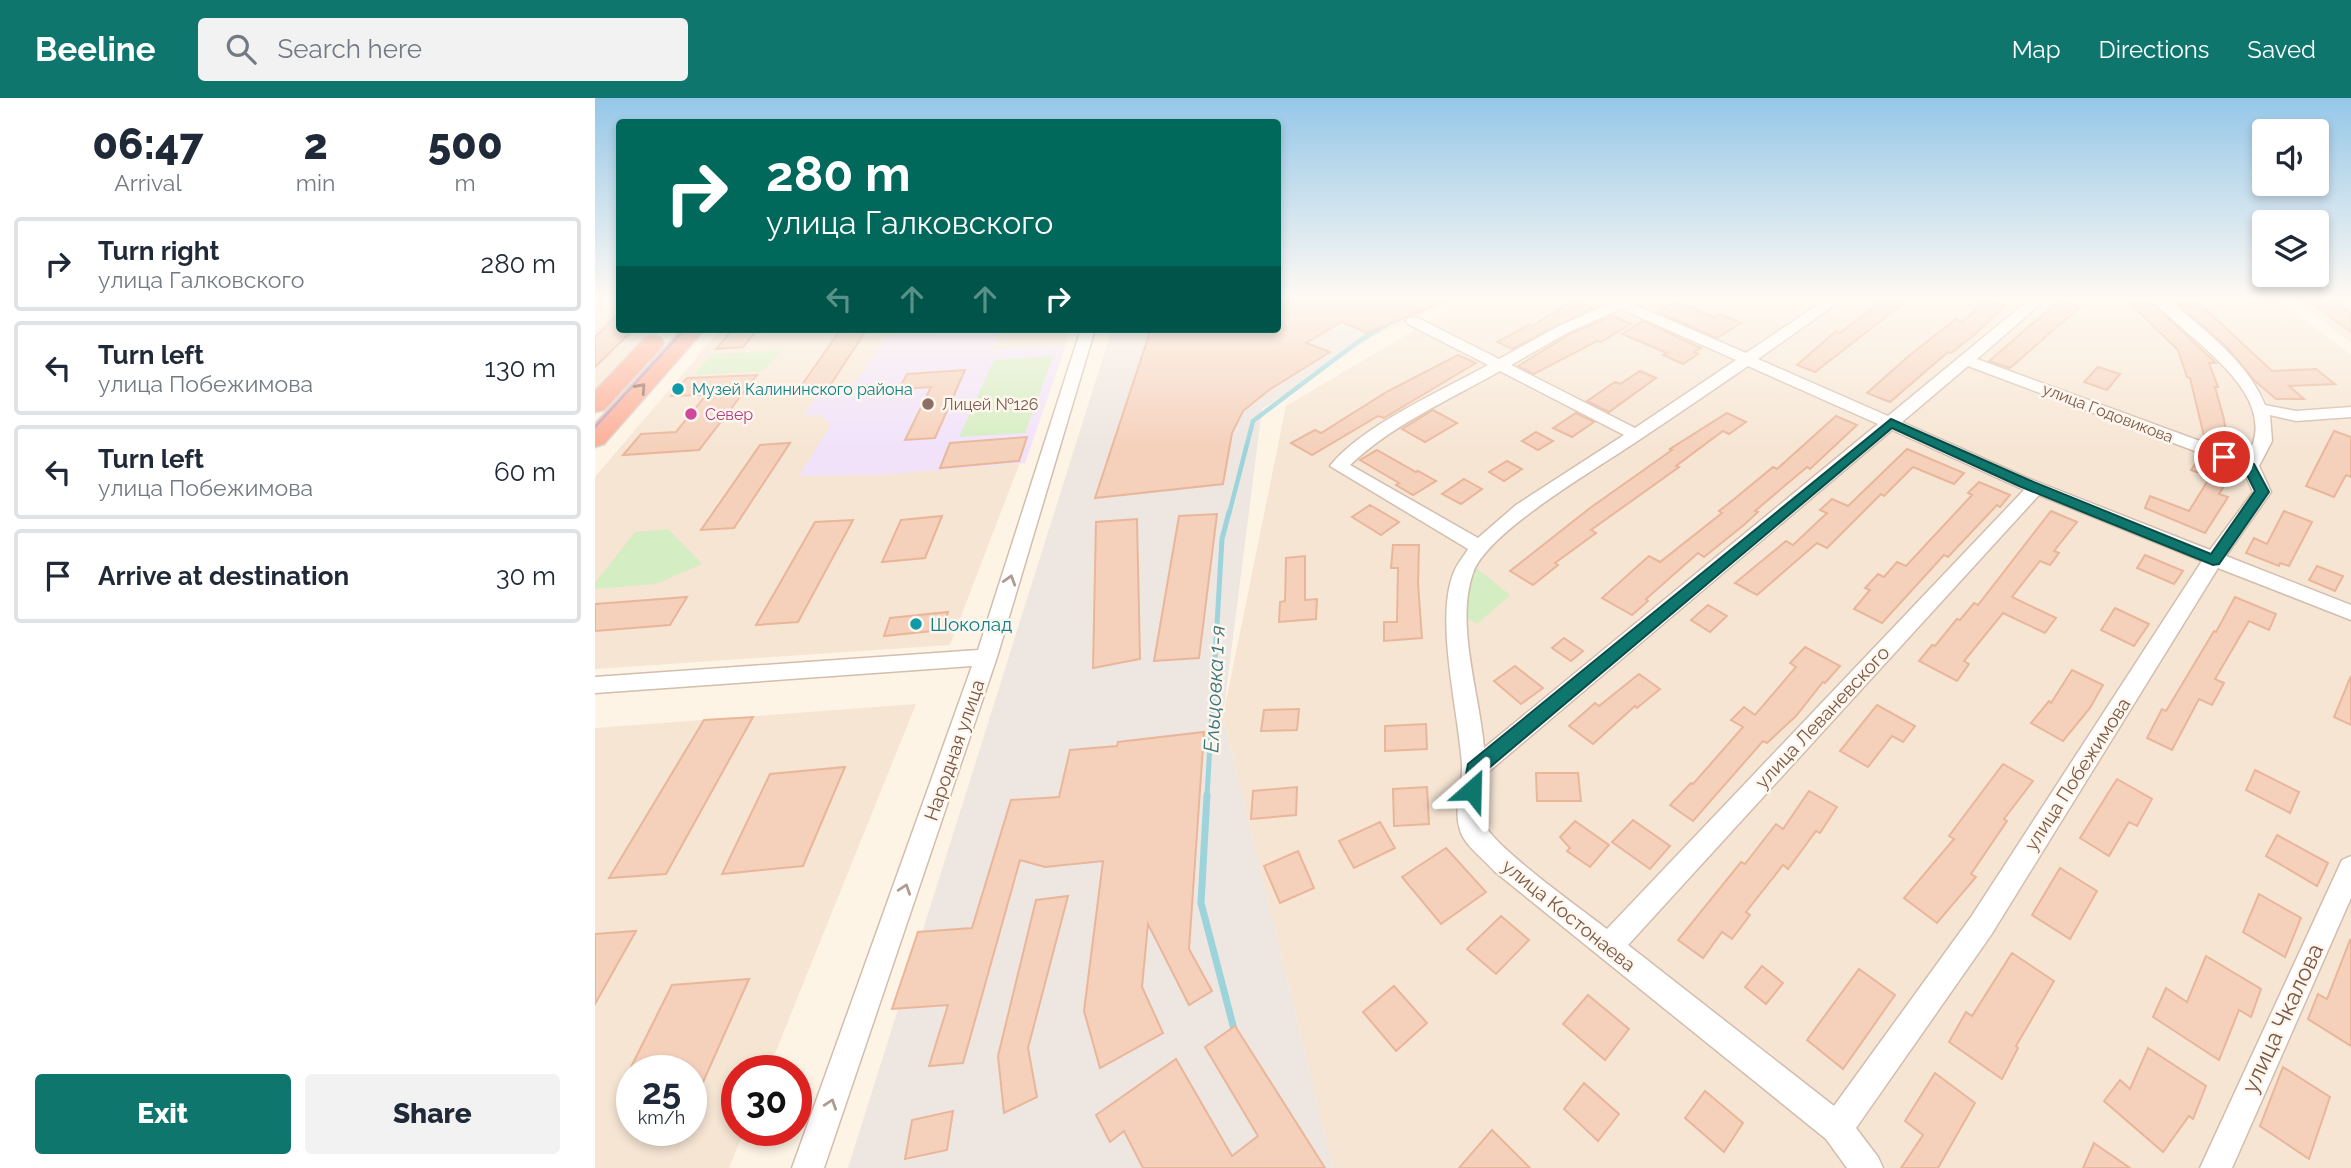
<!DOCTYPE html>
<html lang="en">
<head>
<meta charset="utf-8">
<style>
  :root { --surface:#fff; --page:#f2f2f3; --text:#1f2937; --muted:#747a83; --line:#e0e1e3; --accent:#0f766e }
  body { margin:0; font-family:Raleway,sans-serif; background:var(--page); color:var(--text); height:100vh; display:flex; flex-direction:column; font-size:26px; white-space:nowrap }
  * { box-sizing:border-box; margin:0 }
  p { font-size:23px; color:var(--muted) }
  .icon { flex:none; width:38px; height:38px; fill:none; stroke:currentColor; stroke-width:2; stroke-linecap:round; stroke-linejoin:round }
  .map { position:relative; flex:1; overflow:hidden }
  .panel { display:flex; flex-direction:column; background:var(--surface); width:595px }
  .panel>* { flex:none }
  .hud { position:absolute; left:21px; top:21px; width:665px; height:214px; border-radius:7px; box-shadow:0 4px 10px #0003; background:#00695c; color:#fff; overflow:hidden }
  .fabs { position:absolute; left:1657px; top:21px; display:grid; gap:14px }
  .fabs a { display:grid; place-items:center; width:77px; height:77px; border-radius:7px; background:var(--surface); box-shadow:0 4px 10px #0003; font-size:35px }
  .speed { position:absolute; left:21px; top:957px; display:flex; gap:14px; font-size:35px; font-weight:700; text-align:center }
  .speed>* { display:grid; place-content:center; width:91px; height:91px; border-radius:50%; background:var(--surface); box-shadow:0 4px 10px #0003; line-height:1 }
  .speed small { font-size:18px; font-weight:400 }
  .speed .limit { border:10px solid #d22; background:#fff; color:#111 }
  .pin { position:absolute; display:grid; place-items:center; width:60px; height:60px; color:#fff; margin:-30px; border:4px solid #fff; border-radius:50%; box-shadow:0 2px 7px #0007 }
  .me { position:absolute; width:77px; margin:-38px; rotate:25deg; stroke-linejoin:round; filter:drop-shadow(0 0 5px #0008) }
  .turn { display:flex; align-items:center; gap:24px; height:147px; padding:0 35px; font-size:32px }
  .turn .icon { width:91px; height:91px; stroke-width:2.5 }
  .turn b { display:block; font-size:49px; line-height:60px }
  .lanes { display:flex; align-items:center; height:66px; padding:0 35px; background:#0003; justify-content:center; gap:35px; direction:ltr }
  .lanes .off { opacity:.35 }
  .eta { display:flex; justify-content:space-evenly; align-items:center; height:119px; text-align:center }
  .eta b { font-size:42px; font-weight:800; line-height:49px }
  .primary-button { display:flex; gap:14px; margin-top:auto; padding:14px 35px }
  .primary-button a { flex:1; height:80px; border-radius:7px; background:var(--accent); color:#fff; font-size:28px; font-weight:800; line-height:80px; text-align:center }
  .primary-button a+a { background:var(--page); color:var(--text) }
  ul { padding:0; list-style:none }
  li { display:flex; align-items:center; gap:21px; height:94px; margin:0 14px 10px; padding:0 21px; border:4px solid var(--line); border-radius:7px }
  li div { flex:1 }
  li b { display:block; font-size:26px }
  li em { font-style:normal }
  header { display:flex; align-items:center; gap:42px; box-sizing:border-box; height:98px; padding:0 35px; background:var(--accent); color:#fff }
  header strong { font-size:33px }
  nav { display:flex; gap:38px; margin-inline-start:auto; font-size:24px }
  .search { width:490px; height:63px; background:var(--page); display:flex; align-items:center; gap:18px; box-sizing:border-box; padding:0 24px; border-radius:7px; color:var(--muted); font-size:26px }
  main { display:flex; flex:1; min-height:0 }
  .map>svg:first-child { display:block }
  .residential { fill:#f6e5d3; fill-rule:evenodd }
  .industrial { fill:#eee6e0 }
  .education { fill:#f1e2fa }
  .green { fill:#d5edc2 }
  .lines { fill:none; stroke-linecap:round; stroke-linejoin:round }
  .stream-far2 { stroke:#9dd4dc; stroke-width:4.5 }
  .stream-far1 { stroke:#9dd4dc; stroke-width:5 }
  .stream { stroke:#9dd4dc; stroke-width:7 }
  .building { fill:#f5d0bb; stroke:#e9b69a; stroke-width:2 }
  .minor-casing { stroke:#d3bdad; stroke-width:3 }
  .highway-casing { stroke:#dcd4cf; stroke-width:3 }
  .minor { fill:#fff; fill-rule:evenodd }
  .highway { fill:#fcaf98; fill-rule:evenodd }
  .tram { stroke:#b6a2c9; stroke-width:2 }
  .oneway { stroke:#936958 }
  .oneway2 { stroke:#af9b91 }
  .route { fill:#0f766e; stroke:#0a4d48; stroke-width:2 }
  .culture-dot { fill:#0f9aa8; stroke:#fff7ed; stroke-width:2.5 }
  .education-dot { fill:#8d6e63; stroke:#fff7ed; stroke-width:2.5 }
  .hotel-dot { fill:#d1479c; stroke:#fff7ed; stroke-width:2.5 }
  .labels { text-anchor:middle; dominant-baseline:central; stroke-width:5; stroke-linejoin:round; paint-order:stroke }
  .far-culture-label { font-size:16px; fill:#0d838f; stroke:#fff7ed; text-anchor:start }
  .far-education-label { font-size:16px; fill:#785e54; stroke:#fff7ed; text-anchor:start }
  .far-street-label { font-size:16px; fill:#795848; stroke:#fff7ed }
  .far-hotel-label { font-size:16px; fill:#b23c85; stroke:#fff7ed; text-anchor:start }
  .culture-label { font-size:19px; fill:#0d838f; stroke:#fff7ed; text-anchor:start }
  .street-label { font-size:19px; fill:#795848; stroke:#fff7ed }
  .water-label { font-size:21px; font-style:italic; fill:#3a767f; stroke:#fff7ed }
  .near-street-label { font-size:23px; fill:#795848; stroke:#fff7ed }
</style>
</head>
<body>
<header>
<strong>Beeline</strong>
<div class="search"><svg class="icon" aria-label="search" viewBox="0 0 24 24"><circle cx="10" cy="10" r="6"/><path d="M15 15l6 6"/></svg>Search here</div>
<nav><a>Map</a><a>Directions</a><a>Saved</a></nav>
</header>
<main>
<section class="panel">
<div class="eta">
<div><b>06:47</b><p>Arrival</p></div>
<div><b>2</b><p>min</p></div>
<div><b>500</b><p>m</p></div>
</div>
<ul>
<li><svg class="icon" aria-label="right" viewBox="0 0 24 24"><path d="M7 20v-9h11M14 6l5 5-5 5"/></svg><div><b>Turn right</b><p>улица Галковского</p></div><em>280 m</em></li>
<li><svg class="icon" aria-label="left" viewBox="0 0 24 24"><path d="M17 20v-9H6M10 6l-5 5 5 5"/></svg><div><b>Turn left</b><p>улица Побежимова</p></div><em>130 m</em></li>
<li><svg class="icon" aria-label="left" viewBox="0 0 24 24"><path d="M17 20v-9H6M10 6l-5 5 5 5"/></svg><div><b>Turn left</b><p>улица Побежимова</p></div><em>60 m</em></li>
<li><svg class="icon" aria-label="arrive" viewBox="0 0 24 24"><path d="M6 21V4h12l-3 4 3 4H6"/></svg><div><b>Arrive at destination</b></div><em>30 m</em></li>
</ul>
<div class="primary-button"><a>Exit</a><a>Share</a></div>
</section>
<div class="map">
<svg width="1756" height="1070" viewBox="0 0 1756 1070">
  <rect width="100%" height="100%" fill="#fef4e5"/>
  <g class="residential">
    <path d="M0,201H24V231H68L0,303Z"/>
    <path d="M895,201H1683L1756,257V1070H738L628,618L691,308L857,210Z"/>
    <path d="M1699,201H1756V245Z"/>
    <path d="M126,231H476L355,547L0,571V379Z"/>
    <path d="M321,606L173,973H142V1032L149,1033L134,1070H0V630ZM37,973H96V1032H37Z"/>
  </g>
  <path class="industrial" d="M683,201H865L781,237L667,311L628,618L738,1070H253L517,231H682Z"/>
  <path class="education" d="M349,231H451L405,233L397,251L471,247L430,365L283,377L204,378L236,327L226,317H209L223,296L242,294L260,285L292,238L346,235Z"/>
  <g class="green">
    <path d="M186,253L169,273L99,277L117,256Z"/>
    <path d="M458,258L430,335L364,339L399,262Z"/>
    <path d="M73,431L107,466L61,486L0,491V485L40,434Z"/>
    <path d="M879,468L915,497L882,526L869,518L870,493Z"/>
  </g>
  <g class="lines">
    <path class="stream-far2" d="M634,416L658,323L764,243L794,225"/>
    <path class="stream-far1" d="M612,698L627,441L634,414"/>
    <path class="stream" d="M612,697L606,805L640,935"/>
  </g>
  <g class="building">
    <path d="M682,201H745L748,210L762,201L854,202L772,235L747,224L711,245L735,254L674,292L648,313L637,335L628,386L500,400L556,231H682Z"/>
    <path d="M1290,201H1314L1220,274L1202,267L1241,233L1245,235Z"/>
    <path d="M1711,201H1736L1756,216V234Z"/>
    <path d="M979,202L998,210L917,251L902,244L934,227L937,228Z"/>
    <path d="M1390,202L1410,208L1378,238L1356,255L1353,254L1295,304L1272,295L1315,257L1361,221L1368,224Z"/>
    <path d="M1465,202L1485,209L1415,270L1394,263Z"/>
    <path d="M1080,204L1119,219L1125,216L1146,225L1122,240L1063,214Z"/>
    <path d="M1536,206H1558L1621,265H1614L1623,289H1620L1629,321L1633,350L1610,342L1595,280L1592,279L1583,252Z"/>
    <path d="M1583,206H1605L1677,273L1721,271L1740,286L1694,288L1709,301H1681L1659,282L1630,247Z"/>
    <path d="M24,215V231H39L0,269V239Z"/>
    <path d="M1017,218L1036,226L1006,244L1002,243L939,276L923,268L975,236Z"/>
    <path d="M1048,223L1106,250L1099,254L1103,256L1088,266L1068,257L1072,255L1027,236Z"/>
    <path d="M138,231H163L148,249L121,251Z"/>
    <path d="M246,231H272L234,289L204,291Z"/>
    <path d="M863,257L881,265L789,320L783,318L717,357L696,345L720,332L726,335L793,293Z"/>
    <path d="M1503,269L1525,276L1512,292L1489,284Z"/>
    <path d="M370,272L340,340L310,342L336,289L304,291L312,276Z"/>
    <path d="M1045,273L1061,280L1014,314L992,303L1020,284L1025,286Z"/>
    <path d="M162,277L104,352L28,357L46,336L81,334L111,297L76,298L92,280Z"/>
    <path d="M838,312L862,325L830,344L807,331Z"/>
    <path d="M981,315L999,324L977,339L958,330Z"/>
    <path d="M1132,315L1151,324L1134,336L1128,333L1081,368L1084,369L996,432L1001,435L960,465L963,467L938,487L915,473L995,410L1077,352L1075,351Z"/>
    <path d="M1241,318L1262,327L1215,371L1212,369L1160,413L1163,414L1150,426L1109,459L1103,455L1051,501L1053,503L1037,517L1007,500L1054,458L1065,464L1127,415L1124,413L1138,402L1178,369L1182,371Z"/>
    <path d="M1739,333L1756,339V379L1751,377L1739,399L1711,388Z"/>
    <path d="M941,334L958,343L943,352L927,343Z"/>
    <path d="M432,339L424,363L345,370L355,345Z"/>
    <path d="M195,345L139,430L106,432L165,347Z"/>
    <path d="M1312,351L1369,375L1359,386L1318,369L1289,398L1286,396L1232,450L1222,445L1162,497L1140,485L1191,443L1198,447L1232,415L1225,412L1237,401L1253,408Z"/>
    <path d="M782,352L821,374L823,373L841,383L818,397L801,387L804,385L765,362Z"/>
    <path d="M1606,358L1635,369L1636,377L1624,396L1633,399L1610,435L1550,410L1555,398L1594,413L1615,379L1596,372Z"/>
    <path d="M912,363L927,371L909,383L894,374Z"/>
    <path d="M869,381L887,391L866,406L847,396Z"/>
    <path d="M1384,384L1415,397L1405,409L1402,407L1353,459L1349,457L1287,525L1259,511L1275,492L1270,490L1283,476L1289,479L1302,464L1311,468L1377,397L1373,395Z"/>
    <path d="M775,407L804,424L786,437L757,419Z"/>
    <path d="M1456,413L1482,424L1459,453L1464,455L1455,467L1445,463L1417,499L1461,520L1450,535L1408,515L1369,563L1374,566L1362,583L1324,563L1337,547L1340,548L1362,521L1365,522L1379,505L1383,507Z"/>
    <path d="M1689,413L1717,424L1694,468L1685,465L1684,468L1651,455L1659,440L1672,446Z"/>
    <path d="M622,416L604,560L559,563L584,418Z"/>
    <path d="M347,418L330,460L287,464L306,422Z"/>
    <path d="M542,421L545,561L498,570L501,424Z"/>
    <path d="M258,422L203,524L161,527L220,424Z"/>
    <path d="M798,447H824L823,486L827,540L789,543V524H802L803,470H796Z"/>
    <path d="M1550,457L1588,473L1579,486L1542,470Z"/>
    <path d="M710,458V502L722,501L721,521L684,524L685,504L690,503L691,460Z"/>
    <path d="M1722,468L1748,478L1740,493L1714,482Z"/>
    <path d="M92,499L75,527L0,533V506Z"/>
    <path d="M1640,499L1681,516L1674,532L1654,523L1620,581L1629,585L1617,607L1604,601L1577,652L1552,640L1567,611L1571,613L1619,533L1621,534Z"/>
    <path d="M1113,507L1132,518L1115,534L1096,522Z"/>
    <path d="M1520,510L1554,526L1539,548L1506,532Z"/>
    <path d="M353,514L347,532L289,538L295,520Z"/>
    <path d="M969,540L988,553L976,563L957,550Z"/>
    <path d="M1210,549L1245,568L1230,585L1228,584L1201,618L1172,645L1168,643L1098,723L1075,707L1096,685L1098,686L1148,629L1136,622L1149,609L1160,617L1201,569L1195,565Z"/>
    <path d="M920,568L948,590L926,606L899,583Z"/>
    <path d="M1477,572L1508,587L1495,610L1468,643L1436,625L1454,603L1456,605Z"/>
    <path d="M1044,576L1065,591L1042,610L1040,608L998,646L974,628L1000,605L1004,608Z"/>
    <path d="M1756,578V627L1739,619Z"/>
    <path d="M1282,607L1320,628L1308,644L1297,638L1273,669L1245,653Z"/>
    <path d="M704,611L702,632L666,633L669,612Z"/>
    <path d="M158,619L71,776L14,780L109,622Z"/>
    <path d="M831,626L832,651L790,653V628Z"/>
    <path d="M609,634L594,851L617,893L594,907L553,826L547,889L568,935L505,970L489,913L508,763L450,769L425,762L368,965L334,968L353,907L297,911L323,834L377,830L416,702L464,699L475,652L522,648L523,644Z"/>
    <path d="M1408,666L1438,683L1409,721L1412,723L1376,776L1381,779L1342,825L1309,800L1359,741L1354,738Z"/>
    <path d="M250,669L208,768L127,776L175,676Z"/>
    <path d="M1660,672L1704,694L1695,715L1651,692Z"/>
    <path d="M941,675H983L986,703H942Z"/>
    <path d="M1522,681L1557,701L1542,728L1534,724L1514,758L1485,740Z"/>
    <path d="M702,689L701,717L656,721L658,693Z"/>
    <path d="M832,689L834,726L799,728L798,691Z"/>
    <path d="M1214,693L1242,709L1225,735L1221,733L1193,771L1188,767L1151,814L1155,817L1137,841L1127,834L1108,860L1083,842L1146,764L1150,766L1181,726L1188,731Z"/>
    <path d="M1038,722L1075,748L1055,771L1017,744Z"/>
    <path d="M980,723L1014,747L995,769L972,753L975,750L965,739Z"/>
    <path d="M785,724L800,750L759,770L744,743Z"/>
    <path d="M1682,737L1733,765L1722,788L1671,758Z"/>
    <path d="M851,750L891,794L846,826L807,779Z"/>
    <path d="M703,753L719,790L685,805L669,768Z"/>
    <path d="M1465,770L1502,793L1475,841L1437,817Z"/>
    <path d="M1664,796L1706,820L1690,859L1648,834Z"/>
    <path d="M473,798L433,950L442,999L409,1015L403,958L441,802Z"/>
    <path d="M906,818L934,842L901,876L872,851Z"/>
    <path d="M41,833L0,906V836Z"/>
    <path d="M1755,842L1756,843V948L1713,921L1723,896L1732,901Z"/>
    <path d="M1417,855L1459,883L1421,948L1423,950L1407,981L1354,944L1371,914L1377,918Z"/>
    <path d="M1611,858L1666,891L1656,919L1644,912L1624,962L1558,919L1571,890L1592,904Z"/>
    <path d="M1167,868L1188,885L1171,906L1150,889Z"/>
    <path d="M1264,871L1300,897L1248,971L1212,942Z"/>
    <path d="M154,881L96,1011V973H34L77,887Z"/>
    <path d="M799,888L832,925L801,953L768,914Z"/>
    <path d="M993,897L1034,931L1010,962L968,926Z"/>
    <path d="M640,928L730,1070H548L529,1033L515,1044L501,1017L581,961L637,1058L663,1038L610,949Z"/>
    <path d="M1553,950L1611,988L1598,1021L1594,1018L1568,1054L1509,1003L1525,982L1535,991Z"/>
    <path d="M1688,969L1735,999L1714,1061L1665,1028Z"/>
    <path d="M1340,975L1380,1005L1343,1070H1306L1328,1037L1310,1023Z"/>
    <path d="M989,985L1024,1016L1003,1043L969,1011Z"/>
    <path d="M1110,993L1148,1025L1129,1054L1090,1020Z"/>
    <path d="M358,1013L352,1052L310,1061L317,1022Z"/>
    <path d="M897,1032L935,1070H864Z"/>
    <path d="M1499,1045L1535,1070H1488Z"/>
  </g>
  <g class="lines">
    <defs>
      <g id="minor">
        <path d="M1025,201H1044L1038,206L1151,255L1231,201H1248L1163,261L1293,318L1435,201H1451L1382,261L1651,360C1692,296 1591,242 1557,201H1573C1608,232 1652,262 1670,307L1701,313L1756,309V319L1701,323L1675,317L1677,343L1664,368L1676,394L1631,458L1756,507V522L1623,470L1396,837L1261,1030L1283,1059L1288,1070H1252L1231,1041L899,773C889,761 869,747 865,732C858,711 868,688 867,667C864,615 839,521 859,474C862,466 869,458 873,451L735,368C766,328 848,292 893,267L813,226L811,223L813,220H823L904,261L964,228ZM1026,211L1141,262L1040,330L916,267L974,234ZM1153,268L1283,326L889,650C885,597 860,527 878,475C892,433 1008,367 1047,340C1083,316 1118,292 1153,268ZM1373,268L1648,371L1658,394L1615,452L1435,381L1307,324ZM905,273L1029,337L921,407L883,440L755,367C797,327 854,302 905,273ZM1297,332L1429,392L1012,831C989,813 896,747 889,725C884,711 889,691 891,676ZM1444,397L1607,463L1376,819L1239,1008L1033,847Z"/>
        <path d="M486,231H500L402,559L229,1070H197L377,568L0,595V579L383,552Z"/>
        <path d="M1756,758V800L1637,1070H1605L1747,762Z"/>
      </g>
      <g id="highway">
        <path d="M87,231H110L9,346L0,349V326Z"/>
        <path d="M58,238L66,240L69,245L66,250L9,312L0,314V293L50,240Z"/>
      </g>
    </defs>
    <use href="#minor" class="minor-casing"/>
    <use href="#highway" class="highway-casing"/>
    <use href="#minor" class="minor"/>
    <use href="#highway" class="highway"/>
    <path class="tram" d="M0,329L90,231"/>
  </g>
  <defs><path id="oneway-chevron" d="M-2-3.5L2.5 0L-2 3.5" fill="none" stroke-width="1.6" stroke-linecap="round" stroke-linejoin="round" transform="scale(1.75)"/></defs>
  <use class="oneway" href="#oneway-chevron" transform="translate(46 290) rotate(-48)"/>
  <g class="oneway2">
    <use href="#oneway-chevron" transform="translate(415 482) rotate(-73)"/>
    <use href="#oneway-chevron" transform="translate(310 791) rotate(-71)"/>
    <use href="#oneway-chevron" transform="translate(236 1006) rotate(-71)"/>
  </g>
  <linearGradient id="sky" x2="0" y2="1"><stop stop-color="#95c7e8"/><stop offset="0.57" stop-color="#fffaf3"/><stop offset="1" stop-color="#fffaf3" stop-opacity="0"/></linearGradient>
  <rect width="1756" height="351" fill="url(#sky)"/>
  <path class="route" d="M1296,321L1434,382L1616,456L1660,393L1649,371L1624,362V356H1634L1659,366L1674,394L1624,466L1618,467L1424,388L1297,330L888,675L883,697L877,699L870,697L868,692L873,666Z"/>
  <g class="culture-dot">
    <circle cx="83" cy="291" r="7"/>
    <circle cx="321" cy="526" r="7"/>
  </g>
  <circle class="education-dot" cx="333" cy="306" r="7"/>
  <circle class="hotel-dot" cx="96" cy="316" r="7"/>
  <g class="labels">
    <g class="far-culture-label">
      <text x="97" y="291">Музей Калининского района</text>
    </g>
    <g class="far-education-label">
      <text x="347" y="306">Лицей №126</text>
    </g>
    <g class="far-street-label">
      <text transform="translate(1513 315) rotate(21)">улица Годовикова</text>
    </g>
    <g class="far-hotel-label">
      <text x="110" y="316">Север</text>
    </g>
    <g class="culture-label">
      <text x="335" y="526">Шоколад</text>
    </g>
    <g class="street-label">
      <text transform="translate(1227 619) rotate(-47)">улица Леваневского</text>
      <text transform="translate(359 652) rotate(-71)">Народная улица</text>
      <text transform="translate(1482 676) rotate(-57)">улица Побежимова</text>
      <text transform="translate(974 817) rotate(39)">улица Костонаева</text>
    </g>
    <g class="water-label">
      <text transform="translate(619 591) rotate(-87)">Ельцовка 1-я</text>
    </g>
    <g class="near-street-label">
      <text transform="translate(1687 920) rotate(-65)">улица Чкалова</text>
    </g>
  </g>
</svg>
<div class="fabs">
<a><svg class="icon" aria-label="sound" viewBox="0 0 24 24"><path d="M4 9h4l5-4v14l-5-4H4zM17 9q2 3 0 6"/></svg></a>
<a><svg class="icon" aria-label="layers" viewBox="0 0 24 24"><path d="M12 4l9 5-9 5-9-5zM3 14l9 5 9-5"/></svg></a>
</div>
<div class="speed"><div>25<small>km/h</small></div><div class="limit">30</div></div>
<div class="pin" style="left:1629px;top:359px;background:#d93025"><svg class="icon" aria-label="arrive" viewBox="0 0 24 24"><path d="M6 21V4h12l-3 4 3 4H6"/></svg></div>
<svg class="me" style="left:877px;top:692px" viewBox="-20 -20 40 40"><path d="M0-17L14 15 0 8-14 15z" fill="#0f766e" stroke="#fff" stroke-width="4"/></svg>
<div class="hud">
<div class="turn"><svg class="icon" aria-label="right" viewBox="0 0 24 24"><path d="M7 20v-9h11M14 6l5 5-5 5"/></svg><div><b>280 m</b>улица Галковского</div></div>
<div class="lanes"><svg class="icon off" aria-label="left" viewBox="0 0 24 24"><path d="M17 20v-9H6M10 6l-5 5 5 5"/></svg><svg class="icon off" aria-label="ahead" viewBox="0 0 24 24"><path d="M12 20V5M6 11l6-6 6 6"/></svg><svg class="icon off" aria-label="ahead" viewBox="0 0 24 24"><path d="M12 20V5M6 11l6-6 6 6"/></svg><svg class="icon" aria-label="right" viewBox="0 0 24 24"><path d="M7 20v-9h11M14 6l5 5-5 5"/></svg></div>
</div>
</div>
</main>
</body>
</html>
